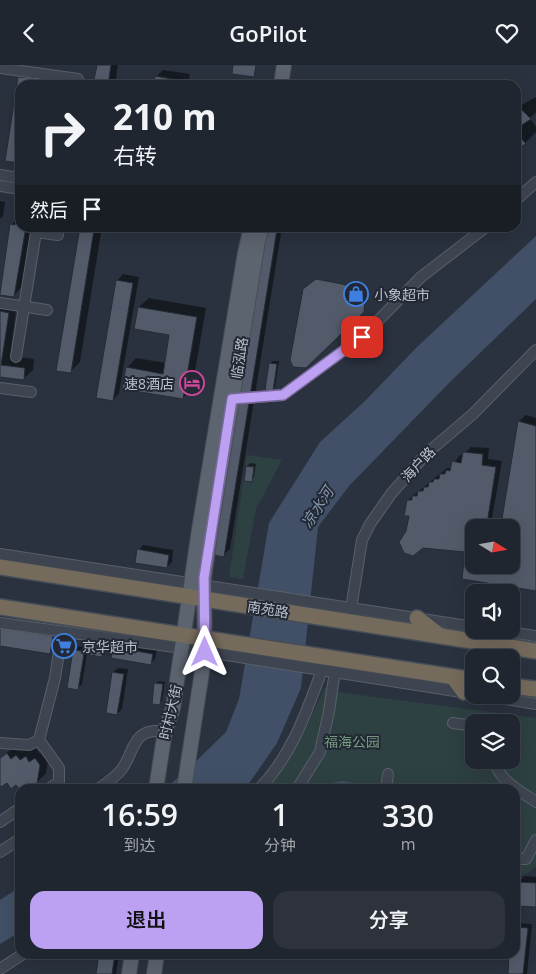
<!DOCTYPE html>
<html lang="zh">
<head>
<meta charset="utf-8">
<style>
  :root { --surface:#20262f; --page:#2d323b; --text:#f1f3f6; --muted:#a2a5aa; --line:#3d434b; --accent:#bca0f2 }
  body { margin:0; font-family:"Open Sans","Noto Sans SC",sans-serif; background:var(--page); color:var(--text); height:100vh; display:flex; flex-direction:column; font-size:19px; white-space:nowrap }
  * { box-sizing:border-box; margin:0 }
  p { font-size:16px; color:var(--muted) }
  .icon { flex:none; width:28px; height:28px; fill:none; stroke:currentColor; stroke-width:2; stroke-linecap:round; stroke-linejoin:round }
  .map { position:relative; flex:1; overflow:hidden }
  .side { position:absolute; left:15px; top:719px; width:505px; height:175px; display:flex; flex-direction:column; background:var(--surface); border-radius:15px; box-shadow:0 5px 20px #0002,0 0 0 1px var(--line) }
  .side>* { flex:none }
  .top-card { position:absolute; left:15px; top:15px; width:506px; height:152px; border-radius:15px; box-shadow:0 5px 20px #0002,0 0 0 1px var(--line); background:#20262f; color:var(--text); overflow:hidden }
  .needle { width:32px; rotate:101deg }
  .tools { position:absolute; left:465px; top:454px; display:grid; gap:10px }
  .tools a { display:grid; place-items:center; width:55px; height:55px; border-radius:10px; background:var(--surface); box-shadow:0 5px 20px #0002,0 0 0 1px var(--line); font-size:25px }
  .pin { position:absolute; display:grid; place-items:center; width:42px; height:42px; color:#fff; margin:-21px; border-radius:10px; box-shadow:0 2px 8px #0006 }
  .me { position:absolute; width:55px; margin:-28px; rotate:0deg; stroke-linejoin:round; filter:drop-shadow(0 0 4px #0008) }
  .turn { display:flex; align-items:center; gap:18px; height:105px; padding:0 15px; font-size:22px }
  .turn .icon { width:65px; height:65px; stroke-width:2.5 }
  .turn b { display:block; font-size:35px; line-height:42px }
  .then { display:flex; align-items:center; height:48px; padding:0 15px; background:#0003; gap:10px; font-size:19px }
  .eta { display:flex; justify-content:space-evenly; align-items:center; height:85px; text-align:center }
  .eta b { font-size:30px; font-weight:600; line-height:35px }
  .action { display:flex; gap:10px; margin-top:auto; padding:10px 15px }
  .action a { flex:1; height:58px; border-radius:15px; background:var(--accent); color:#111; font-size:20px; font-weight:600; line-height:58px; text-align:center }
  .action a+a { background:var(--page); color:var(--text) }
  header { display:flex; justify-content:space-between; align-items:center; height:65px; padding:0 15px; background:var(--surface); font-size:22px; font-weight:600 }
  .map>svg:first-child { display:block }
  .green { fill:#2d4042; fill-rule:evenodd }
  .water { fill:#415066 }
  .shadow { fill:#0007; fill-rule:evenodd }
  .building { fill:#535b6a; stroke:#242c37; fill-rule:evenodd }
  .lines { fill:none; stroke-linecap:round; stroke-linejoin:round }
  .minor-casing { stroke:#58606a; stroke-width:12 }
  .major-casing { stroke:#474e59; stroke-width:16 }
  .highway-casing { stroke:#454d57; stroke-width:18 }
  .minor { stroke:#3e4550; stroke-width:10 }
  .major { stroke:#5c646f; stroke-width:14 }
  .highway { stroke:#756b5c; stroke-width:15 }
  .route-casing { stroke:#7a689d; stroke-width:12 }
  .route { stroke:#bca0f2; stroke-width:9 }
  .labels { text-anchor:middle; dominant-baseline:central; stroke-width:4; stroke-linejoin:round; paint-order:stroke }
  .poi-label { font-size:14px; fill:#bac0ca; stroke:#222935; text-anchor:start }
  .street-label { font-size:14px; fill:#bac0ca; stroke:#222935 }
  .park-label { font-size:14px; fill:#74987d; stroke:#222935 }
  .water-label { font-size:15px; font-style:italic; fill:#8696ad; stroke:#222935 }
</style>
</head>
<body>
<header><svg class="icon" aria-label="back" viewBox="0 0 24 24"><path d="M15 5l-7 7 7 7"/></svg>GoPilot<svg class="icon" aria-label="heart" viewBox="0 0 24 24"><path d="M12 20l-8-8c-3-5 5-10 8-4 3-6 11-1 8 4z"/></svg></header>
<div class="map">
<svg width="536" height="909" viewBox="0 0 536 909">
  <rect width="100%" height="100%" fill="#2a323f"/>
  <g class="green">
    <path d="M247,390L282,395L256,444L243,514L229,512Z"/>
    <path d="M325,622L337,627L536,653V801L529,807L515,814V724H267L299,677ZM474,658H511V695H474Z"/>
  </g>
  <g class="water">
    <path d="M536,171V234L450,317L349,421L318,462L301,623L277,678L250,717L242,724H164L185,707L226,667L239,634L269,458L320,377L365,336L417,282Z"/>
    <path d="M342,716L355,718L364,724H321L327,719Z"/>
    <path d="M20,822V867L0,879V835Z"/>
  </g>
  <g class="shadow">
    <path d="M98,0H118L115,20H95Z"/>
    <path d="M28,3L42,4L40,20H20V97L19,12Z"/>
    <path d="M163,5L190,9L188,20H155L156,12Z"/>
    <path d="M536,32V47L530,53L536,62V67L525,78L516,83V43Z"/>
    <path d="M0,136L5,137L3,151L0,154Z"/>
    <path d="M20,145V162H33L23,221L13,231L11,160L18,154Z"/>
    <path d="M81,162H102L80,297L71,306Z"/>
    <path d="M245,162H282L230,484L223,490Z"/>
    <path d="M123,209L139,212L119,328L113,335L117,216Z"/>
    <path d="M318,214L357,222L364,227L366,233L364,245L305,302L304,225Z"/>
    <path d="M149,233L206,243L192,323L183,333L127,303L136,293L166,298L171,269L139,242Z"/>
    <path d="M7,237L17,238L10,291L34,294L33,305L23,314L0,311V243Z"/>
    <path d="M273,296H279L275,322L272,325L270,298Z"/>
    <path d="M526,350L536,353V525L463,513L467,486L407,466L410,450L408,435L447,403H450L460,390L464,391L465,388L471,382L489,383L488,394L502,396L492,453L504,454L519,356ZM474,462H511V500H474Z"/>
    <path d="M250,398L256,399L254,412L251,415L247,401Z"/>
    <path d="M143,480L173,485L172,497L167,502L139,485Z"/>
    <path d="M0,556L58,565L56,581L49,588L0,580Z"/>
    <path d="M89,574L108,577L107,586L102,591L87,588L82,619L77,624L74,585L79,581L84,582L85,578Z"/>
    <path d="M119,578L157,584L155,594L150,599L114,582Z"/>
    <path d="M118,603L128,604L122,644L117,649L113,607Z"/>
    <path d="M159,616L165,617L162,636L159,639L156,619Z"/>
    <path d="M17,680L21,685L26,681L30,686L36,683L39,688L45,684L49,690L46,708L36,718L7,717L0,718V693Z"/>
    <path d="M524,811L536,812V841L518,818Z"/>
    <path d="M518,858L532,859L527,909H509L511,889H515V861Z"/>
    <path d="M100,889H119L116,909H97Z"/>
  </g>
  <g class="building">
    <path d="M97,0H111L108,20H93Z"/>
    <path d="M233,0H256L254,12L232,9Z"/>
    <path d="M155,11L184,16L183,20H154Z"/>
    <path d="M18,12L33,13L32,20H20V98L5,96Z"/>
    <path d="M236,14L249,16V20H235Z"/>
    <path d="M522,45L531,54L516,64V48Z"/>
    <path d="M516,67L526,79L516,84Z"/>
    <path d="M18,145H20V162H26L14,232L0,230V229L10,159L15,160Z"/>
    <path d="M80,162L94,165L71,308L56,306Z"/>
    <path d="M243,162H260L277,165L224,492L191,486Z"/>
    <path d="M316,214L342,219L356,223L363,228L365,235L364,247L306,303L293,302L290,295L303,224Z"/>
    <path d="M116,215L133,218L113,336L96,333Z"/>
    <path d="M138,242L197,252L183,334L122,324L126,302L163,309L169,270L134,264Z"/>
    <path d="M0,246L9,248L1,300L25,303L24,315L0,312Z"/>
    <path d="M269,298L277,299L273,326L265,325Z"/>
    <path d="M518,356L536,361V526L462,514L465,487L423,483L413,491L404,488L399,477L406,466L409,451H404L407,435H412V431H417L418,426H423L424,422H428L429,417H433L434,414H439L440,409H445L446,405L450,406L452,396L461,398L463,387L483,389L482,400L496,402L487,459L501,460ZM474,462H511V500H474Z"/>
    <path d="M246,401L254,402L252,417L244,416Z"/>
    <path d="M137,484L169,490L167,503L135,498Z"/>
    <path d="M0,563L53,571L50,589L0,581Z"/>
    <path d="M84,578L104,581L102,592L84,589L78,625L67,623L73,585L82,586Z"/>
    <path d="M113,582L153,589L151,600L111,593Z"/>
    <path d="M112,607L124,609L117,650L106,648Z"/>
    <path d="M154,618L163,619L160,640L152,639Z"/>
    <path d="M7,688L11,694L16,690L20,695L26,691L29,697L35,693L40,700L37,719L31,724H29L26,720L20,725L16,720L11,724L7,718L1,722L0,720V693Z"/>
    <path d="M517,817L536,818V842L515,841Z"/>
    <path d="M515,862L528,863L523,909H508L509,889H515Z"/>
    <path d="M99,889H115L112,909H96Z"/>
  </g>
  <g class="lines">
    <defs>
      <g id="minor">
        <path d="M0,3L78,14"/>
        <path d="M0,110L20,113"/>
        <path d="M0,121L20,124"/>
        <path d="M516,135L536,117"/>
        <path d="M0,238L47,245"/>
        <path d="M16,292L36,167L58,170"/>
        <path d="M0,323L31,327"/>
        <path d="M232,334L283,330L362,272L421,212L486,162"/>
        <path d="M0,489L474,562"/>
        <path d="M351,544L362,475L370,459L391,429L426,389L473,349L536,285"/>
        <path d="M0,558L182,583L474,629"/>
        <path d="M495,565L536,571"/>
        <path d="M481,630L536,639"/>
        <path d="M453,658L474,661"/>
        <path d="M0,678L29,680L39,675"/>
        <path d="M495,695C497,715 521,726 536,737"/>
        <path d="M48,724L59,717V703L39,675L55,613L62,567"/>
        <path d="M98,724C107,718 116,712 122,704C136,683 132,663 165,666"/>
        <path d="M259,724C292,690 306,648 322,605"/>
        <path d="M297,724L320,687L329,646L335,606"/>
        <path d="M386,724L388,709"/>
        <path d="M0,757L20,743"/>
        <path d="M0,787L20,774"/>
        <path d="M515,794H526L536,775"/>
        <path d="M0,904L23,889"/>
      </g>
      <g id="major">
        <path d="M281,20L284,0"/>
        <path d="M156,724L165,666L173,643L199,465L245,188L251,162"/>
        <path d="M184,724L205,587L204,513L211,463L258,176L262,162"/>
        <path d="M129,909L132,889"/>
        <path d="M154,909L157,889"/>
      </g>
      <g id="highway">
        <path d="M0,502L536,586"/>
        <path d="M0,542L474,615"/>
        <path d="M417,553L439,570"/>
        <path d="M453,612L464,627"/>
        <path d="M511,621L536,624"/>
      </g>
    </defs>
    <use href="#minor" class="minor-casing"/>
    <use href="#major" class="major-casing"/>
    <use href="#highway" class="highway-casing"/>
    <use href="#minor" class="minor"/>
    <use href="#major" class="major"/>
    <use href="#highway" class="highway"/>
  </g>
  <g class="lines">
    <defs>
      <path id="route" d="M205,587L204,513L232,334L283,330L362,272"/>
    </defs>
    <use href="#route" class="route-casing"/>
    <use href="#route" class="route"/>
  </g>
  <defs>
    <symbol id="shop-ring" viewBox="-11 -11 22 22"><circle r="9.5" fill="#222935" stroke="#3f7fe0" stroke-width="1.5"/><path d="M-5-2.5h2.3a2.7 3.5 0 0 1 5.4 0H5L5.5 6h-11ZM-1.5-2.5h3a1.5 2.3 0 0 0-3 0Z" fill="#3f7fe0"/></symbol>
    <symbol id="hotel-ring" viewBox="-11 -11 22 22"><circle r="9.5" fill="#222935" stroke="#d1479c" stroke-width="1.5"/><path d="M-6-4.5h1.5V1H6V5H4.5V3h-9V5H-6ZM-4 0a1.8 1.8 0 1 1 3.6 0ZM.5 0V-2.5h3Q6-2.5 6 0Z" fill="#d1479c"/></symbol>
    <symbol id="supermarket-ring" viewBox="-11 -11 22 22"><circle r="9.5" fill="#222935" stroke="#3f7fe0" stroke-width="1.5"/><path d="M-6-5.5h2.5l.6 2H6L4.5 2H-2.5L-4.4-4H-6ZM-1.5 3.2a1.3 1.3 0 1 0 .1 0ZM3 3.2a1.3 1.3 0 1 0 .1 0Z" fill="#3f7fe0"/></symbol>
  </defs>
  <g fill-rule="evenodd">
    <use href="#shop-ring" x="342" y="215" width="28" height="28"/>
    <use href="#hotel-ring" x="178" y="304" width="28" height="28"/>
    <use href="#supermarket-ring" x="50" y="567" width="28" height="28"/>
  </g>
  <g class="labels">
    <g class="poi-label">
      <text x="374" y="229">小象超市</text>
      <text x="174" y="318" text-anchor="end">速8酒店</text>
      <text x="82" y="581">京华超市</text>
    </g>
    <g class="street-label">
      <text transform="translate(239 293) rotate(-81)">临泓路</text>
      <text transform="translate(418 399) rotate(-47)">海户路</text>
      <text transform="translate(268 544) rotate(9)">南苑路</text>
      <text transform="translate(170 647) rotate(-77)">时村大街</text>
    </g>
    <g class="park-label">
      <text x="352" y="676">福海公园</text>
    </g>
    <g class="water-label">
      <text transform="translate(317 442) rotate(-57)">凉水河</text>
    </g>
  </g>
</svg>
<div class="tools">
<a><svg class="needle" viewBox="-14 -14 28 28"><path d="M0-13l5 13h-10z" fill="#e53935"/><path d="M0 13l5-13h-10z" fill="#a2a5aa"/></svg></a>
<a><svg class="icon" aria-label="sound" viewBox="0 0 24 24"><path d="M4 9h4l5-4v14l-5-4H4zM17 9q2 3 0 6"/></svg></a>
<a><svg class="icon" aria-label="search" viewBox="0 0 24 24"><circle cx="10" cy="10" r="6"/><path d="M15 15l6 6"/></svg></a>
<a><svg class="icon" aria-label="layers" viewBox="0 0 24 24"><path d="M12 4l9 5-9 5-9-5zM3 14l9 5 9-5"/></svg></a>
</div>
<div class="pin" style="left:362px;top:272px;background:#d93025"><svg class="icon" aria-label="arrive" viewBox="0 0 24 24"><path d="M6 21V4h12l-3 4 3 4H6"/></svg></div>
<svg class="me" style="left:205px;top:587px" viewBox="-20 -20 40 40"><path d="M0-17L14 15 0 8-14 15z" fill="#bca0f2" stroke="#fff" stroke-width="4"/></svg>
<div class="top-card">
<div class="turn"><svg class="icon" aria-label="right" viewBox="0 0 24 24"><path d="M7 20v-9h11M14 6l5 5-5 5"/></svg><div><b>210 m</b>右转</div></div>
<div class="then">然后<svg class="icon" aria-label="arrive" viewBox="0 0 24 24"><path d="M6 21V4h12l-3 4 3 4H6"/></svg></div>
</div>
<section class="side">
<div class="eta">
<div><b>16:59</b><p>到达</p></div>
<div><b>1</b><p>分钟</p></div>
<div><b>330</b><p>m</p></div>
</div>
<div class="action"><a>退出</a><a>分享</a></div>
</section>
</div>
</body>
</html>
